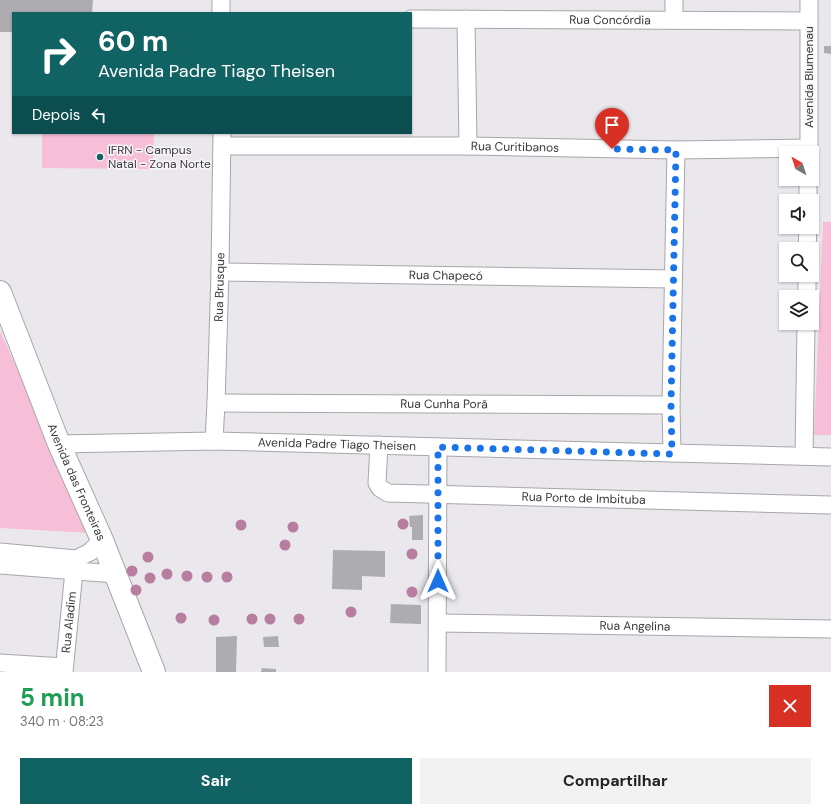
<!DOCTYPE html>
<html lang="pt">
<head>
<meta charset="utf-8">
<style>
  :root { --surface:#fff; --page:#f2f2f2; --text:#222; --muted:#767676; --accent:#106263 }
  body { margin:0; font-family:"DM Sans",sans-serif; background:var(--page); color:var(--text); height:100vh; display:flex; flex-direction:column; font-size:15px; white-space:nowrap }
  * { box-sizing:border-box; margin:0 }
  p { font-size:13px; color:var(--muted) }
  .icon { flex:none; width:22px; height:22px; fill:none; stroke:currentColor; stroke-width:2; stroke-linecap:round; stroke-linejoin:round }
  .map { position:relative; height:672px; overflow:hidden }
  .drawer { display:flex; flex-direction:column; background:var(--surface); flex:1 }
  .drawer>* { flex:none }
  .guide { position:absolute; left:12px; top:12px; width:400px; height:122px; border-radius:0px; box-shadow:0 1px 3px #0004; background:#106263; color:#fff; overflow:hidden }
  .needle { width:26px; rotate:321deg }
  .fabs { position:absolute; left:779px; top:146px; display:grid; gap:8px }
  .fabs a { display:grid; place-items:center; width:40px; height:40px; border-radius:0px; background:var(--surface); box-shadow:0 1px 3px #0004; font-size:20px }
  .pin { position:absolute; display:grid; place-items:center; width:34px; height:34px; color:#fff; margin:-41px -17px; border-radius:50% 50% 50% 0; rotate:-45deg; box-shadow:0 0 4px #0007 }
  .pin .icon { rotate:45deg }
  .me { position:absolute; width:44px; margin:-22px; rotate:0deg; stroke-linejoin:round; filter:drop-shadow(0 0 3px #0008) }
  .turn { display:flex; align-items:center; gap:14px; height:84px; padding:0 20px; font-size:18px }
  .turn .icon { width:52px; height:52px; stroke-width:2.5 }
  .turn b { display:block; font-size:28px; line-height:34px }
  .then { display:flex; align-items:center; height:38px; padding:0 20px; background:#0003; gap:8px; font-size:15px }
  .round { display:grid; place-items:center; flex:none; width:42px; height:42px; border-radius:0px; background:var(--page) }
  .headline { display:flex; align-items:center; justify-content:space-between; height:68px; padding:0 20px }
  h1 { font-size:24px; font-weight:700; line-height:30px; color:#1e9e55 }
  .action { display:flex; gap:8px; margin-top:auto; padding:8px 20px }
  .action a { flex:1; height:46px; border-radius:0px; background:var(--accent); color:#fff; font-size:16px; font-weight:700; line-height:46px; text-align:center }
  .action a+a { background:var(--page); color:var(--text) }
  .map>svg:first-child { display:block }
  .green { fill:#f7bed7 }
  .building { fill:#adadb1 }
  .lines { fill:none; stroke-linecap:round; stroke-linejoin:round }
  .minor-casing { stroke:#a8a6aa; stroke-width:19 }
  .major-casing { stroke:#a8a6aa; stroke-width:24 }
  .minor { stroke:#fff; stroke-width:17 }
  .major { stroke:#fff; stroke-width:22 }
  .tree { fill:#b77e9f }
  .route { stroke:#1a73e8; stroke-width:7; stroke-dasharray:0 12.6 }
  .poi-dot { fill:#106263; stroke:#f8f6fa; stroke-width:1.5 }
  .labels { text-anchor:middle; dominant-baseline:central; stroke-width:3; stroke-linejoin:round; paint-order:stroke }
  .street-label { font-size:12px; fill:#39383a; stroke:#f8f6fa }
  .poi-label { font-size:12px; fill:#39383a; stroke:#f8f6fa; text-anchor:start }
</style>
</head>
<body>
<div class="map">
<svg width="831" height="672" viewBox="0 0 831 672">
  <rect width="100%" height="100%" fill="#eae8ed"/>
  <g class="green">
    <path d="M42,133H154L153,169L42,168Z"/>
    <path d="M823,222H831V435H814Z"/>
    <path d="M0,331L90,533L0,528Z"/>
  </g>
  <g class="building">
    <path d="M0,0H93L92,13H13V32H0Z"/>
    <path d="M824,46H831V54L824,53Z"/>
    <path d="M423,515V540H412V527H410L409,516Z"/>
    <path d="M333,550L385,551V577L362,576V590L332,589Z"/>
    <path d="M391,604L421,605V624L390,623Z"/>
    <path d="M237,636L236,672H216V637Z"/>
    <path d="M278,636L279,647H264L263,637Z"/>
    <path d="M262,668L276,669V672H261Z"/>
  </g>
  <g class="lines">
    <defs>
      <g id="minor">
        <path d="M221,13V0"/>
        <path id="s1" d="M411,19L809,21"/>
        <path d="M466,19L468,146"/>
        <path d="M674,20V0"/>
        <path id="s2" d="M222,146H468L676,150L809,148"/>
        <path d="M809,153V0"/>
        <path d="M808,201V179"/>
        <path d="M807,249L808,227"/>
        <path id="s3" d="M220,272L673,279"/>
        <path d="M807,297V275"/>
        <path id="s4" d="M216,403L671,405"/>
        <path id="s5" d="M214,441L216,403L220,272L222,133"/>
        <path id="s6" d="M59,444L214,441L672,453L831,457"/>
        <path id="s7" d="M379,445L377,483L380,488L388,493L831,505"/>
        <path d="M672,453L671,405L676,150"/>
        <path d="M804,456L806,323"/>
        <path d="M0,552L76,559L90,552L102,540"/>
        <path d="M0,565L115,574"/>
        <path id="s8" d="M438,623L831,629"/>
        <path d="M0,663L64,667"/>
        <path id="s9" d="M64,672L74,571"/>
        <path d="M437,672L438,447"/>
      </g>
      <g id="major">
        <path id="s10" d="M0,292L59,444L102,540L154,672"/>
      </g>
    </defs>
    <use href="#minor" class="minor-casing"/>
    <use href="#major" class="major-casing"/>
    <use href="#minor" class="minor"/>
    <use href="#major" class="major"/>
  </g>
  <g class="tree">
    <circle cx="403" cy="524" r="5.5"/>
    <circle cx="241" cy="525" r="5.5"/>
    <circle cx="293" cy="527" r="5.5"/>
    <circle cx="285" cy="545" r="5.5"/>
    <circle cx="412" cy="554" r="5.5"/>
    <circle cx="148" cy="557" r="5.5"/>
    <circle cx="132" cy="571" r="5.5"/>
    <circle cx="167" cy="574" r="5.5"/>
    <circle cx="187" cy="576" r="5.5"/>
    <circle cx="207" cy="577" r="5.5"/>
    <circle cx="227" cy="577" r="5.5"/>
    <circle cx="150" cy="578" r="5.5"/>
    <circle cx="136" cy="590" r="5.5"/>
    <circle cx="412" cy="592" r="5.5"/>
    <circle cx="351" cy="612" r="5.5"/>
    <circle cx="181" cy="618" r="5.5"/>
    <circle cx="252" cy="619" r="5.5"/>
    <circle cx="270" cy="619" r="5.5"/>
    <circle cx="299" cy="619" r="5.5"/>
    <circle cx="214" cy="620" r="5.5"/>
  </g>
  <g class="lines">
    <path class="route" d="M438,581V447L672,454L671,405L676,150L612,149"/>
  </g>
  <circle class="poi-dot" cx="100" cy="157" r="4"/>
  <g class="labels">
    <g class="street-label">
      <text stroke="none"><textPath href="#s1" startOffset="199">Rua Concórdia</textPath></text>
      <text transform="translate(809 77) rotate(-90)">Avenida Blumenau</text>
      <text stroke="none"><textPath href="#s2" startOffset="293">Rua Curitibanos</textPath></text>
      <text stroke="none"><textPath href="#s3" startOffset="226">Rua Chapecó</textPath></text>
      <text stroke="none"><textPath href="#s5" startOffset="154">Rua Brusque</textPath></text>
      <text stroke="none"><textPath href="#s4" startOffset="228">Rua Cunha Porã</textPath></text>
      <text stroke="none"><textPath href="#s6" startOffset="278">Avenida Padre Tiago Theisen</textPath></text>
      <text stroke="none"><textPath href="#s10" startOffset="205">Avenida das Fronteiras</textPath></text>
      <text stroke="none"><textPath href="#s7" startOffset="249">Rua Porto de Imbituba</textPath></text>
      <text stroke="none"><textPath href="#s9" startOffset="50">Rua Aladim</textPath></text>
      <text stroke="none"><textPath href="#s8" startOffset="197">Rua Angelina</textPath></text>
    </g>
    <g class="poi-label">
      <text x="108" y="150">IFRN - Campus<tspan x="108" dy="14">Natal - Zona Norte</tspan></text>
    </g>
  </g>
</svg>
<div class="fabs">
<a><svg class="needle" viewBox="-14 -14 28 28"><path d="M0-13l5 13h-10z" fill="#e53935"/><path d="M0 13l5-13h-10z" fill="#767676"/></svg></a>
<a><svg class="icon" aria-label="sound" viewBox="0 0 24 24"><path d="M4 9h4l5-4v14l-5-4H4zM17 9q2 3 0 6"/></svg></a>
<a><svg class="icon" aria-label="search" viewBox="0 0 24 24"><circle cx="10" cy="10" r="6"/><path d="M15 15l6 6"/></svg></a>
<a><svg class="icon" aria-label="layers" viewBox="0 0 24 24"><path d="M12 4l9 5-9 5-9-5zM3 14l9 5 9-5"/></svg></a>
</div>
<div class="pin" style="left:612px;top:149px;background:#d93025"><svg class="icon" aria-label="arrive" viewBox="0 0 24 24"><path d="M6 21V4h12l-3 4 3 4H6"/></svg></div>
<svg class="me" style="left:438px;top:581px" viewBox="-20 -20 40 40"><path d="M0-17L14 15 0 8-14 15z" fill="#1a73e8" stroke="#fff" stroke-width="4"/></svg>
<div class="guide">
<div class="turn"><svg class="icon" aria-label="right" viewBox="0 0 24 24"><path d="M7 20v-9h11M14 6l5 5-5 5"/></svg><div><b>60 m</b>Avenida Padre Tiago Theisen</div></div>
<div class="then">Depois<svg class="icon" aria-label="left" viewBox="0 0 24 24"><path d="M17 20v-9H6M10 6l-5 5 5 5"/></svg></div>
</div>
</div>
<section class="drawer">
<div class="headline"><div><h1>5 min</h1><p>340 m · 08:23</p></div><a class="round" style="background:#d93025;color:#fff"><svg class="icon" aria-label="close" viewBox="0 0 24 24"><path d="M6 6l12 12M18 6L6 18"/></svg></a></div>
<div class="action"><a>Sair</a><a>Compartilhar</a></div>
</section>
</body>
</html>
